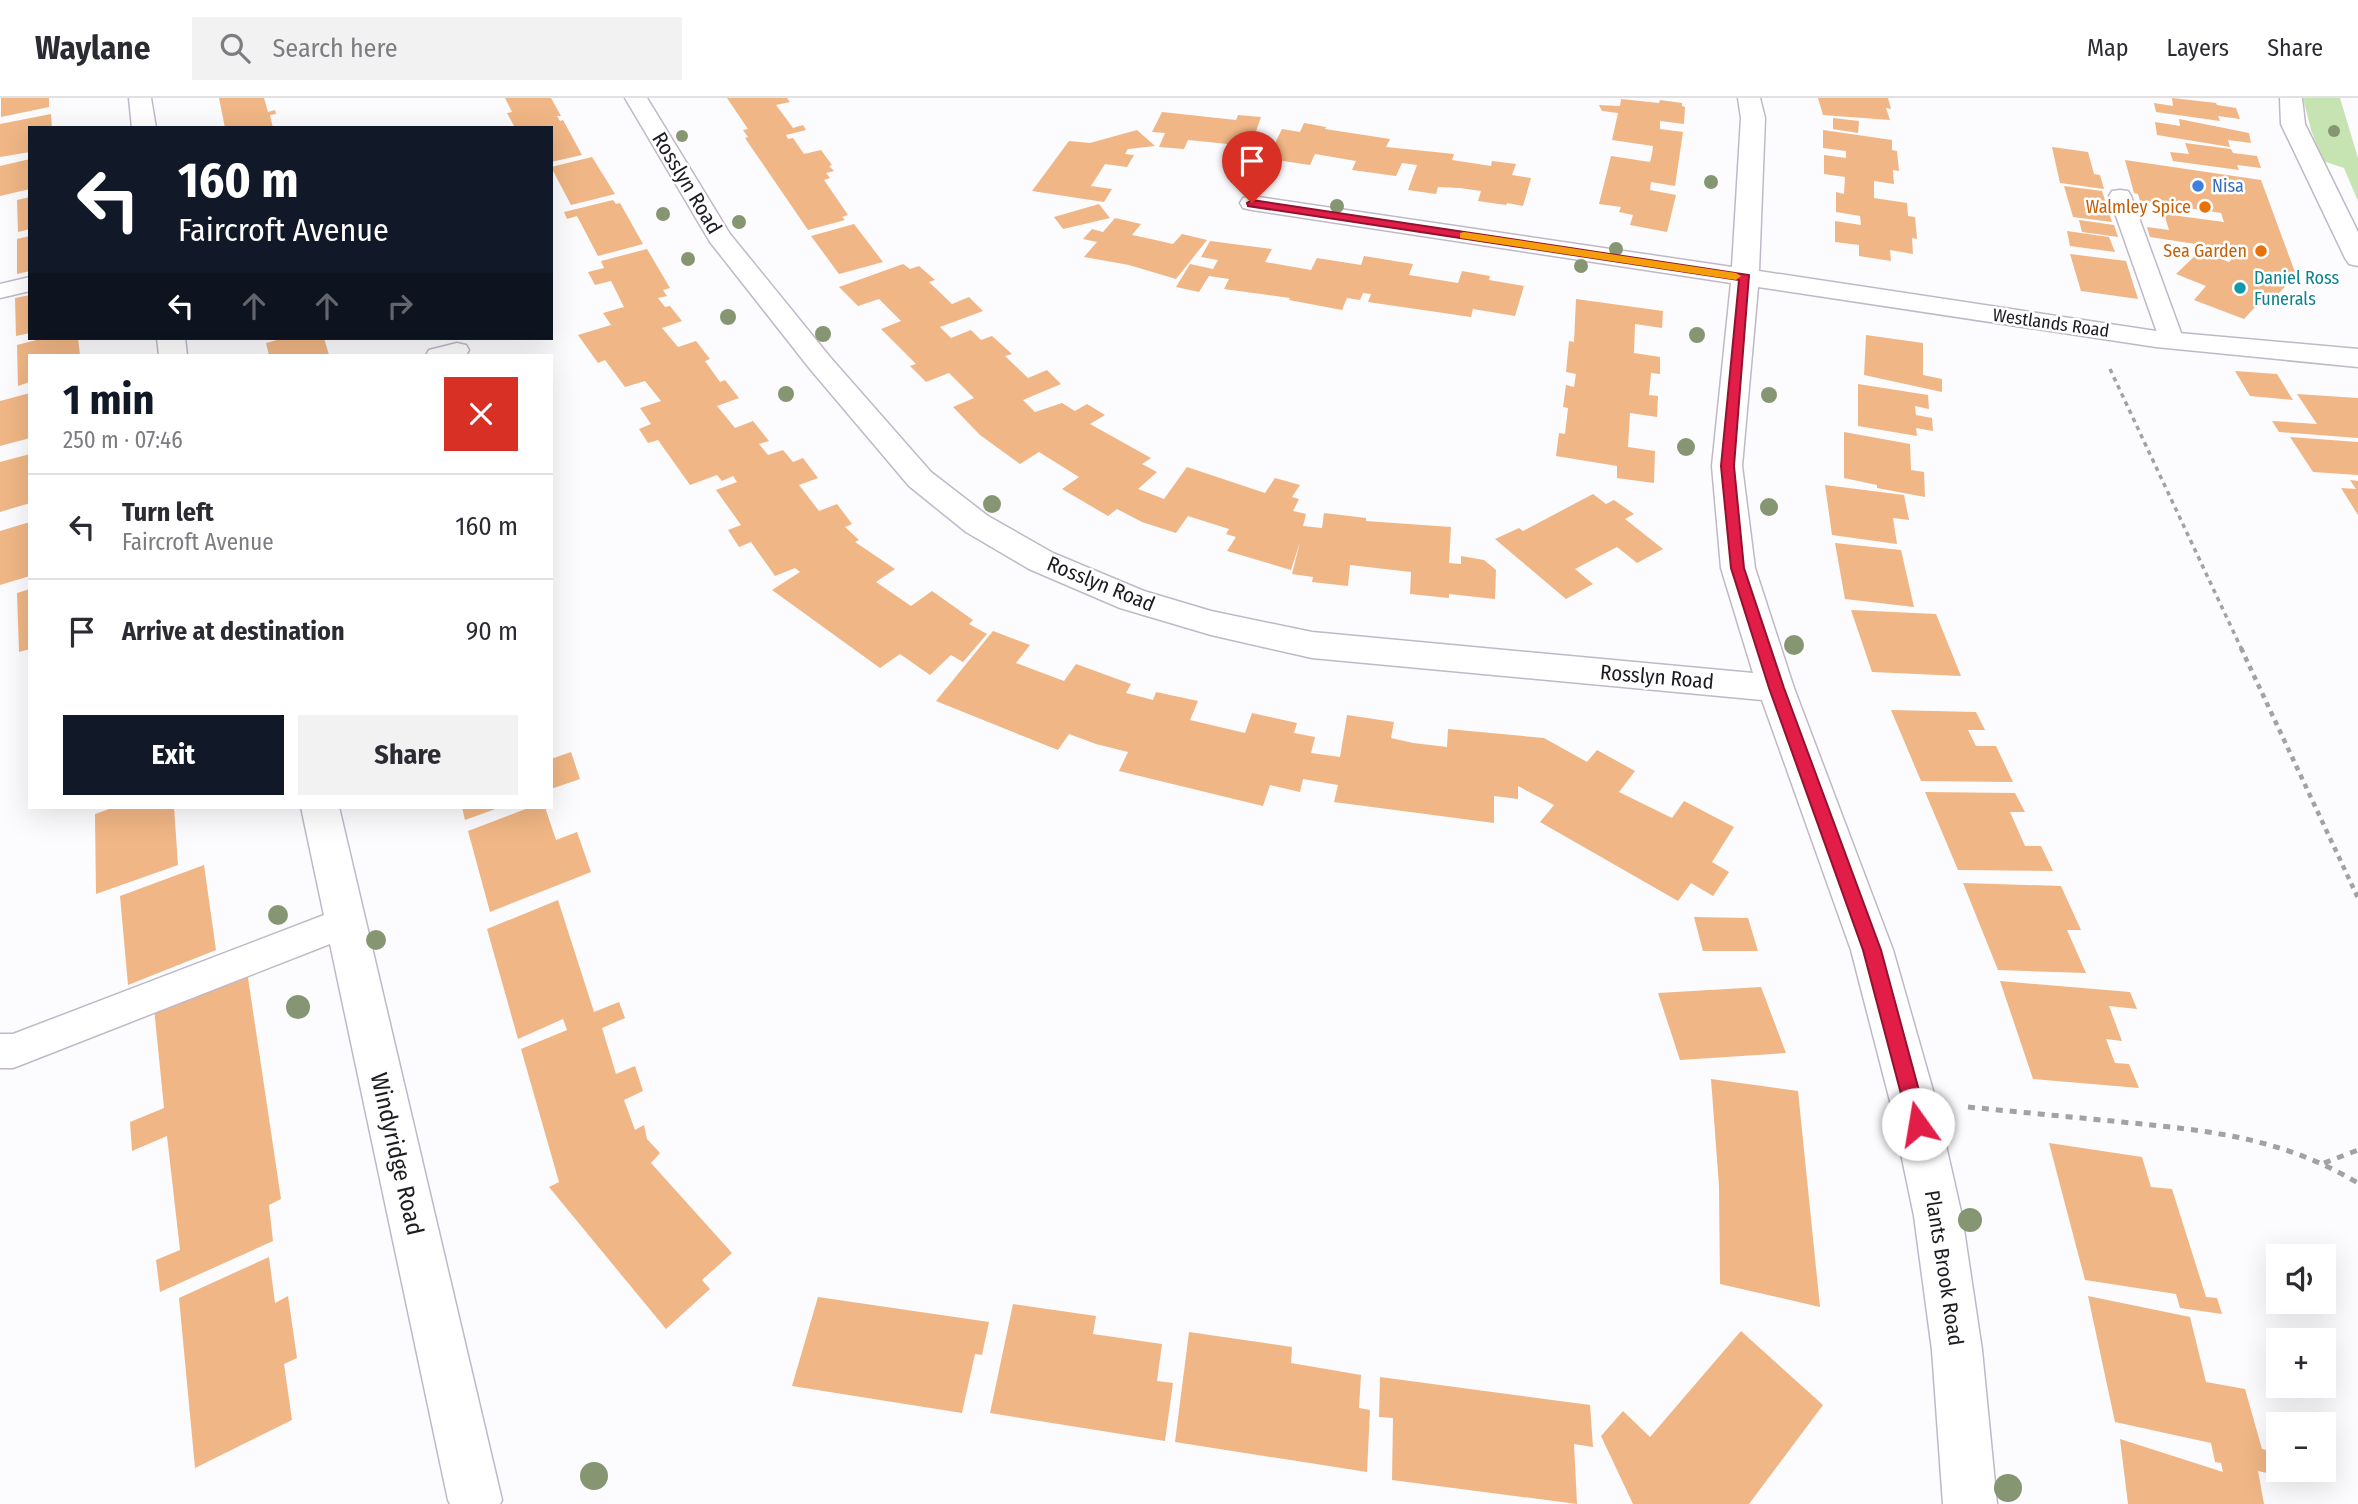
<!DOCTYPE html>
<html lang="en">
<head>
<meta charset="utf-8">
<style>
  :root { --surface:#fff; --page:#f2f2f3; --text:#2b2b33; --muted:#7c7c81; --line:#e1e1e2; --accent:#111827 }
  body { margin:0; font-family:"Fira Sans Condensed",sans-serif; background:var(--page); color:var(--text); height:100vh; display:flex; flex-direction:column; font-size:26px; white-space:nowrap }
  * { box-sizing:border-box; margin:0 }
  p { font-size:23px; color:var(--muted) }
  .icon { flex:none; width:38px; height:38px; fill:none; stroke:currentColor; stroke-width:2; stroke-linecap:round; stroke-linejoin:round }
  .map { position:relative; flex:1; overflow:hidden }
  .panel { position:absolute; left:28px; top:256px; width:525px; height:455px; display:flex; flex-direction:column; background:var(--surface); border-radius:0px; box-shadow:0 7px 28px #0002 }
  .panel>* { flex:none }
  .top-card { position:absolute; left:28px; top:28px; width:525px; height:214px; border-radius:0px; box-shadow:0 7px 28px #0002; background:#111827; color:#fff; overflow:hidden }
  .tools { position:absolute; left:2266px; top:1146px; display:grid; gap:14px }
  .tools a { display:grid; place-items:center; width:70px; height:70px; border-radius:0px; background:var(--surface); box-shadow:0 7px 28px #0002; font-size:35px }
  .pin { position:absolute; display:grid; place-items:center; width:60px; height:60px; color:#fff; margin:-72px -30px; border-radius:50% 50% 50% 0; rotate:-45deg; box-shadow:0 0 7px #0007 }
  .pin .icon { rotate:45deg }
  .me { position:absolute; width:77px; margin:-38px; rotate:347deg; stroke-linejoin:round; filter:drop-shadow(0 0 5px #0008) }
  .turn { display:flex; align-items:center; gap:24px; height:147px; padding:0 35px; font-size:32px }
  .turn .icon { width:91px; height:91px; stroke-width:2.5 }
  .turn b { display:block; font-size:49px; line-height:60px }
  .lanes { display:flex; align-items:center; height:66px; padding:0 35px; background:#0003; justify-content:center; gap:35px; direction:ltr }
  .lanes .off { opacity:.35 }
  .round { display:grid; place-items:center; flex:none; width:74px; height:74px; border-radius:0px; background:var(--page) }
  .overview { display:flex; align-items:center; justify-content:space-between; height:119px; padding:0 35px }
  h1 { font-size:42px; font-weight:700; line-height:52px; color:var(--accent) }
  .action { display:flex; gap:14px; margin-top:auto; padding:14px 35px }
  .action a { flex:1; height:80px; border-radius:0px; background:var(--accent); color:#fff; font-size:28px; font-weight:700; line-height:80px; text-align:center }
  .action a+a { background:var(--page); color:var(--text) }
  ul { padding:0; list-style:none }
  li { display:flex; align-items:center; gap:21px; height:105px; padding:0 35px; border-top:2px solid var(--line) }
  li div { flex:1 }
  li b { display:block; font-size:26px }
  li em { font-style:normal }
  header { display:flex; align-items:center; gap:42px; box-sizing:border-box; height:98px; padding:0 35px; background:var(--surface); border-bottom:2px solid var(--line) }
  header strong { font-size:33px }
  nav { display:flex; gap:38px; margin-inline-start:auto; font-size:24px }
  .search { width:490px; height:63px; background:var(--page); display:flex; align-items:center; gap:18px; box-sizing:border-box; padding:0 24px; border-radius:0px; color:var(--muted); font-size:26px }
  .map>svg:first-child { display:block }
  .green { fill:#c6e4b1 }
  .building { fill:#f0b685 }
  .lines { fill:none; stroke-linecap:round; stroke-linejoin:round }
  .service-casing { stroke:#c0b8c8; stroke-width:3 }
  .minor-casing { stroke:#c0b8c8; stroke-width:3 }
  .path-far2 { stroke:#a3a1a5; stroke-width:3.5; stroke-dasharray:4.5 4.5; stroke-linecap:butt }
  .path-far1 { stroke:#a3a1a5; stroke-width:4.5; stroke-dasharray:5 5; stroke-linecap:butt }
  .path { stroke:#a3a1a5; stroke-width:5; stroke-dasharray:7 7; stroke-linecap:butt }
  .service { fill:#fff; fill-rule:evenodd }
  .minor { fill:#fff; fill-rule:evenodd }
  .tree { fill:#869672 }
  .route { fill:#e11d48; stroke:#92132f; stroke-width:2 }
  .slow { fill:#f59e0b }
  .shop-dot { fill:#3f7fe0; stroke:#fff; stroke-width:2.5 }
  .food-dot { fill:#e8710a; stroke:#fff; stroke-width:2.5 }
  .culture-dot { fill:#0f9aa8; stroke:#fff; stroke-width:2.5 }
  .labels { text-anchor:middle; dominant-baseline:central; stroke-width:5; stroke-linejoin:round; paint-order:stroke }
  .far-shop-label { font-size:18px; fill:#366cbe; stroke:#fff; text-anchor:start }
  .far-food-label { font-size:18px; fill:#c56008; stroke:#fff; text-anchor:end }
  .far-culture-label { font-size:18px; fill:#0d838f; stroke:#fff; text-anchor:start }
  .far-street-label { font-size:18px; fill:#1e1b21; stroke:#fff }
  .street-label { font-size:21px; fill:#1e1b21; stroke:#fff }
  .near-street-label { font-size:24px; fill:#1e1b21; stroke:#fff }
</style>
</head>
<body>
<header>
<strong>Waylane</strong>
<div class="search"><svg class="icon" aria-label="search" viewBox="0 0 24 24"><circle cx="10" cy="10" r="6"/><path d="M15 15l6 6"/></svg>Search here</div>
<nav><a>Map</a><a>Layers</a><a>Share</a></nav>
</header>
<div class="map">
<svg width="2358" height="1406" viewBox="0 0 2358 1406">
  <rect width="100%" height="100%" fill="#fcfbfe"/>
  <path class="green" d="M2303,0H2340L2358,60V103L2344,70L2323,63L2311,32Z"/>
  <g class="building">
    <path d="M1,0H49V9L1,19Z"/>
    <path d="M219,0H264L268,14L275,12L276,16L270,17L273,30H225Z"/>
    <path d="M505,0H551L561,18H557L560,23L563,22L582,57L551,64V30L514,28L507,15L512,14Z"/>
    <path d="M727,0H787L790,4L776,7L793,30L803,27L806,32L786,37L788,41L793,40L804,56L821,52L832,67L829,68L834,73L826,75L830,80L824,82L848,117L842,119L845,122L808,132L745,40L748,39L743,32L748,31Z"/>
    <path d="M1818,0H1888L1891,11L1886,10L1890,22L1823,17Z"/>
    <path d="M2172,0L2216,5L2217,7L2236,10L2240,21L2218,18L2220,23L2156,14L2154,5L2173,8Z"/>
    <path d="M1621,1L1659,5L1660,2L1682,5V8L1685,9L1684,26L1660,23V31L1683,34L1675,88L1651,84L1650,92L1676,97L1667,134L1630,127L1633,117L1619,114L1621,109L1599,106L1611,58L1650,64L1652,56L1653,48L1612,42L1618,15L1602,13L1599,7L1620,8Z"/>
    <path d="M1162,14L1236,22L1238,17L1261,19L1253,42L1275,45L1282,31L1300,34L1304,25L1326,29L1325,31L1390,41L1386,49L1454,56L1452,62L1491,68L1492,63L1516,66L1512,77L1531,80L1523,108L1507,105L1506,107L1478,103L1481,93L1460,90L1438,89L1436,96L1408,92L1417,67L1402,65L1396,78L1352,72L1356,63L1315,56L1310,67L1225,54L1228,46L1188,42L1184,51L1159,49L1165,35L1152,34Z"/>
    <path d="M51,16L52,30H30V54L0,59V26Z"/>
    <path d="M1833,20L1859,23L1858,35L1833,31Z"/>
    <path d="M2179,21L2249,35L2251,45L2228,42L2230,49L2157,37L2155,24L2180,28Z"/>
    <path d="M1137,32L1155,48L1128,51L1125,56L1134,57L1127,69L1105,66L1091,88L1112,91L1104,104L1032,93L1069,43L1090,45Z"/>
    <path d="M1823,32L1892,42V52L1897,53L1899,73L1893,72L1894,86L1874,83V100L1907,105L1908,118L1915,119L1917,141L1912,140L1913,156L1890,152L1891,163L1859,158V147L1835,144V123L1861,127L1860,118L1836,114V94L1844,96L1845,79L1824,76V57L1846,60V53L1823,50Z"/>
    <path d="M2185,45L2231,51L2233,55L2257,58L2261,70L2237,67L2239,72L2173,63L2170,54L2189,56Z"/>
    <path d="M2052,49L2088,54L2094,76L2100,77L2104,91L2060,85Z"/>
    <path d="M592,59L615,96L571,107L551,69Z"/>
    <path d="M30,61V91L0,98V68Z"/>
    <path d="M2125,62L2261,82L2296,177L2266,209L2258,206L2244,221L2194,202L2206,188L2176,176L2200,153L2229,164L2238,155L2234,152L2150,139L2147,129L2169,132L2164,116L2224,124L2221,115L2140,103L2138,96L2134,95Z"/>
    <path d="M2064,88L2102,93L2112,124L2073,119Z"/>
    <path d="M30,99V131L18,134L17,102Z"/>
    <path d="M613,102L616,106L620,105L643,146L598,158L577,118L567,121L564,114Z"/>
    <path d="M1099,106L1110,120L1063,131L1054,119Z"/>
    <path d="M1115,120L1141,126L1132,137L1151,141L1173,146L1182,136L1207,142L1176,181L1129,167L1084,159L1097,144L1083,141L1092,131L1103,134Z"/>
    <path d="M2079,122L2114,127L2118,139L2082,134Z"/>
    <path d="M854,126L883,164L839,176L811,138Z"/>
    <path d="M2067,133L2109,139L2115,154L2070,148Z"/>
    <path d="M30,138V173L17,176V141Z"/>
    <path d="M1210,143L1272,151L1265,164L1311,172L1317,160L1361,167L1364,158L1413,166L1409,177L1458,185L1462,173L1490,178L1489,182L1524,188L1515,218L1473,211L1471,219L1368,204L1371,196L1363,195L1360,202L1347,200L1342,212L1289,202L1290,200L1224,191L1229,181L1209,178L1199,194L1176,189L1190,166L1213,171L1218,162L1201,159Z"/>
    <path d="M647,151L670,190L663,192L667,198L658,200L665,209L670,208L682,223L662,230L678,249L696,243L710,261L705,263L720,284L725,282L739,300L717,308L735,330L753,323L769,343L759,346L768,357L783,352L793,364L803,360L818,380L799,387L819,413L837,406L852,426L845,429L859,442L855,444L895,471L876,484L911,508L932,493L973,522L969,526L987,536L963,564L951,557L930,577L900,556L880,570L772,492L800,474L795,470L775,478L751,444L739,449L728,432L741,427L716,392L737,384L733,378L722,383L717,377L690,387L658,342L648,345L639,331L651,326L640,310L661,303L645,283L625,289L605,262L598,265L578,237L611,227L603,215L624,209L611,183L595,187L588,174L604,170L601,163Z"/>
    <path d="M2070,156L2126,163L2138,201L2081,193Z"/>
    <path d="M903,166L910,171L919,168L935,182L929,184L952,206L969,199L983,213L940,229L951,240L971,232L981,242L992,238L1012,256L1005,258L1028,280L1047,272L1061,286L1023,302L1035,314L1062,305L1075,313L1087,306L1105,317L1090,326L1151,360L1142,366L1157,374L1138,391L1164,401L1187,369L1265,395L1275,380L1300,387L1292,399L1299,401L1293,413L1306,416L1303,428L1322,430L1324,415L1366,420V423L1451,429L1449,465L1461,466V458L1484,462L1496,472L1495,501L1449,496V500L1410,496L1411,474L1350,467L1348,488L1312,484L1313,479L1292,476L1300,444L1291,472L1227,453L1236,439L1226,436L1229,431L1188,418L1176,435L1142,424L1117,411L1108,418L1062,391L1079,379L1039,354L1020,366L980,337L953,309L974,300L949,275L926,284L910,268L916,266L881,231L901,223L879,201L858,208L839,189Z"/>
    <path d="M30,197V235L16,238L15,200Z"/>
    <path d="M1576,201L1663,213L1662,230L1635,226L1634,255L1660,259V276L1651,275L1649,297L1658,298L1657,319L1630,315L1628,349L1655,353L1654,385L1617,380V368L1556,358L1559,335L1565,336L1568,310L1563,309L1566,287L1574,289L1576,276L1566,274L1569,243L1574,244Z"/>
    <path d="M1866,237L1923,245V277L1942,281V294L1864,277Z"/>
    <path d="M44,240H78L80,257H30V284L18,288L17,247Z"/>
    <path d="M284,240H324L329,257H269L266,245Z"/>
    <path d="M2235,273L2277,276L2293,302L2250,298Z"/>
    <path d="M1858,286L1928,297L1929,311L1915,308L1916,317L1932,320L1933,333L1916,330L1917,338L1858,328Z"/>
    <path d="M30,295V340L0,348V303Z"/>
    <path d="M2297,296L2358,300V340L2279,334L2272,323L2317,326Z"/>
    <path d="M1844,334L1910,346L1911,372L1924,374L1925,399L1877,390V387L1844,380Z"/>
    <path d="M2290,339L2358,344V377L2313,374Z"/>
    <path d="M30,356V405L0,414V364Z"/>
    <path d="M2350,382L2358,383V417L2341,390L2356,391Z"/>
    <path d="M1825,387L1904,397L1909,422L1893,420L1897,446L1832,437Z"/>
    <path d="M1593,396L1606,406L1614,402L1634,416L1625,421L1663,451L1637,465L1617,449L1575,471L1593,486L1566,501L1495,441L1519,430L1523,433Z"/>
    <path d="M30,424V478L0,487V433Z"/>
    <path d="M1835,445L1901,452L1914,509L1845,501Z"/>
    <path d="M30,491V551L19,554L17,495Z"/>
    <path d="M1851,512L1936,516L1961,578L1872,574Z"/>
    <path d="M993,533L1030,547L1016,565L1064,583L1076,566L1131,586L1126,595L1153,602L1156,594L1198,603L1190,622L1245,635L1252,615L1297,625L1294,635L1315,639L1311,655L1340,659L1347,617L1394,624L1391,640L1413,645L1447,649L1448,631L1544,640L1587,664L1597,652L1635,673L1619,694L1672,720L1684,703L1734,729L1712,764L1729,774L1713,798L1691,785L1678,803L1540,724L1554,707L1518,688V701L1494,698V725L1334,704L1338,687L1303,681L1300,694L1270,687L1263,708L1119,673L1128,654L1096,646L1069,636L1058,652L936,603Z"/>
    <path d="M1891,612L1976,614L1985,632H1968L1976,648H1996L2013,684L1921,683Z"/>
    <path d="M571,654L580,681L551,691V661Z"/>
    <path d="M1925,694L2015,695L2025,714H2010L2025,748H2041L2053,773L1958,772Z"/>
    <path d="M115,709H174L178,767L96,796L95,716Z"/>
    <path d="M462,709H501L465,722Z"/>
    <path d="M531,709H545L556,742L577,734L591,774L490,814L468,733Z"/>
    <path d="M204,767L216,852L128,887L120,798Z"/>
    <path d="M1963,785L2061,788L2081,832H2067L2086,875L1998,872Z"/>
    <path d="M558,802L594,914L619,904L625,920L602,930L616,976L635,968L643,993L624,1002L635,1032L644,1027L647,1041L660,1055L651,1065L732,1155L702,1182L710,1191L666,1231L549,1089L559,1084L521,951L567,932L563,921L518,941L487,831Z"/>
    <path d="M1694,819L1748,820L1758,853H1703Z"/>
    <path d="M247,873L281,1101L269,1107L273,1143L160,1194L156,1162L180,1152L167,1038L132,1053L130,1024L164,1010L154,910Z"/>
    <path d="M2000,883L2130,894L2137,911L2109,908L2122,943L2106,941L2115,965L2129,966L2139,990L2033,981Z"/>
    <path d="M1761,889L1786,955L1680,962L1658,895Z"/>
    <path d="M1711,981L1798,993L1820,1209L1720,1186L1719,1088Z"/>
    <path d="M2049,1045L2142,1059L2151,1089L2172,1091L2206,1199L2217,1200L2222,1216L2180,1210L2176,1196L2085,1182Z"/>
    <path d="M269,1159L275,1205L288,1198L297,1260L284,1266L292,1322L195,1370L179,1200Z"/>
    <path d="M2088,1198L2190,1219L2206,1284L2245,1291L2262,1351L2278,1355V1372H2293L2295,1381L2258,1373L2264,1406H2128L2120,1341L2223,1374L2221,1365L2215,1364L2211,1345L2115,1324Z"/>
    <path d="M818,1199L989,1224L982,1257L975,1256L962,1315L792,1288Z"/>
    <path d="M1013,1206L1096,1218L1093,1236L1162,1246L1157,1283L1173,1285L1165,1343L990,1315Z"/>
    <path d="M1741,1233L1823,1307L1749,1406H1633L1601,1338L1623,1313L1650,1339Z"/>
    <path d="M1189,1234L1292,1249L1291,1265L1361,1277L1359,1310L1370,1312L1367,1374L1175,1344Z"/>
    <path d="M1380,1279L1590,1307L1593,1349L1574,1346L1577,1406L1392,1382L1393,1320L1379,1319Z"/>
  </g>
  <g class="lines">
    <defs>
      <g id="service">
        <path d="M2120,92L2128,93L2131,98L2184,243L2181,248L2172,250L2163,248L2160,243L2109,98L2112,93Z"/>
        <path d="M30,179V193L0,200V186Z"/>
        <path d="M457,245L466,247L469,252L466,257H426L429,252Z"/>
        <path d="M345,809L358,813L363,824L358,835L26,965L13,970H0V936H13Z"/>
      </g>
      <g id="minor">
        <path d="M129,0H151L156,30H132Z"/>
        <path d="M625,0H647L730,136L830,259L931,374L988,418L1053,455L1144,493L1211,513L1312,534L1753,575L1721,470L1712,368L1731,185L1252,112L1243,110L1240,105L1243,100L1252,98L1732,169L1741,20L1738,0H1760L1765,20L1759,173L2156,233L2358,251V269L2156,249L1758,189L1742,368L1755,470L1794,590L1893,852L1936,1003L1962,1118L1982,1252L1997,1406H1943L1932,1252L1914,1118L1890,1003L1851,852L1762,602L1312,560L1211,537L1120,510L1029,471L966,434L909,388L810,271L710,144Z"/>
        <path d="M2280,0H2302L2305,26L2358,134V168L2349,166L2345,160L2281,26Z"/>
        <path d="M157,240H185L187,257H159Z"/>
        <path d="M301,709H339L502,1402L500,1406H450L448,1402Z"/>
      </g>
    </defs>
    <use href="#service" class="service-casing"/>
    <use href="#minor" class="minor-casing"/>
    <path class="path-far2" d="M2110,271L2242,552"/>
    <path class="path-far1" d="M2241,550L2358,800"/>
    <g class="path">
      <path d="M1968,1009C2019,1014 2071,1019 2122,1024C2211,1033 2280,1039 2358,1085"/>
      <path d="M2324,1065L2358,1052"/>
    </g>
    <use href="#service" class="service"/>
    <use href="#minor" class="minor"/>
  </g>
  <g class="tree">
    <circle cx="2334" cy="33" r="6"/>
    <circle cx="682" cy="38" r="6"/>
    <circle cx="1711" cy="84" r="7"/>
    <circle cx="1337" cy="108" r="7"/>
    <circle cx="663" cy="116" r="7"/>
    <circle cx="739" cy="124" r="7"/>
    <circle cx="1616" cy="151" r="7"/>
    <circle cx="688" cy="161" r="7"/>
    <circle cx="1581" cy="168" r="7"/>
    <circle cx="728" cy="219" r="8"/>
    <circle cx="823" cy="236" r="8"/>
    <circle cx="1697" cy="237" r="8"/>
    <circle cx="786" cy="296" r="8"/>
    <circle cx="1769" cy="297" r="8"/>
    <circle cx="1686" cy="349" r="9"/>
    <circle cx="992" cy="406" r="9"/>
    <circle cx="1769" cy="409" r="9"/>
    <circle cx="1794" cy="547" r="10"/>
    <circle cx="278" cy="817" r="10"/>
    <circle cx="376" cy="842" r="10"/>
    <circle cx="298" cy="909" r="12"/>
    <circle cx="1970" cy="1122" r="12"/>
    <circle cx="594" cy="1378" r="14"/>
    <circle cx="2008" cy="1390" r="14"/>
  </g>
  <path class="route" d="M1252,102L1749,177L1734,368L1744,470L1784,590L1881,852L1928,1026L1925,1032L1918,1035L1911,1032L1909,1026L1863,852L1769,590L1731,470L1721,368L1739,182L1248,108L1247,105Z"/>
  <path class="slow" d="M1464,134L1736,175L1741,178L1736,182L1460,140V135Z"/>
  <circle class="shop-dot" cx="2198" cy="88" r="7"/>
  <g class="food-dot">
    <circle cx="2205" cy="109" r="7"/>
    <circle cx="2261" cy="153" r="7"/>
  </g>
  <circle class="culture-dot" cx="2240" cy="190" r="7"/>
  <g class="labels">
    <g class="far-shop-label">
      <text x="2212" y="88">Nisa</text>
    </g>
    <g class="far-food-label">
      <text x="2191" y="109">Walmley Spice</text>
      <text x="2247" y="153">Sea Garden</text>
    </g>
    <g class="far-culture-label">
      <text x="2254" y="180">Daniel Ross<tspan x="2254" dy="21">Funerals</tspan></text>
    </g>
    <g class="far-street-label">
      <text transform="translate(2051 225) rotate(8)">Westlands Road</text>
    </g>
    <g class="street-label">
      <text transform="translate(687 85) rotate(59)">Rosslyn Road</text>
      <text transform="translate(1101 486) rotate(22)">Rosslyn Road</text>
      <text transform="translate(1657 579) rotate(5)">Rosslyn Road</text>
      <text transform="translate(1944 1170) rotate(81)">Plants Brook Road</text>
    </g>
    <g class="near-street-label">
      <text transform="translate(397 1056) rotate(77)">Windyridge Road</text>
    </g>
  </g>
</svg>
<div class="tools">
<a><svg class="icon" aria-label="sound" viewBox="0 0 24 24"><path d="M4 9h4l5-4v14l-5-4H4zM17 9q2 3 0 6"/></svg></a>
<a>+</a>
<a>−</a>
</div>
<div class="pin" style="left:1252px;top:105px;background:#d93025"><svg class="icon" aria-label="arrive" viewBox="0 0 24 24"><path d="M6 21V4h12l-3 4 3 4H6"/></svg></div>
<svg class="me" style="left:1918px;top:1026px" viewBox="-20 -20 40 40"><circle r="19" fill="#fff"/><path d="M0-13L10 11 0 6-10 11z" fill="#e11d48"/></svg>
<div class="top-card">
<div class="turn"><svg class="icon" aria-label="left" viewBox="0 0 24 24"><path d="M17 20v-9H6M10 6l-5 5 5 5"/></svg><div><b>160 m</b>Faircroft Avenue</div></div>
<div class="lanes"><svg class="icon" aria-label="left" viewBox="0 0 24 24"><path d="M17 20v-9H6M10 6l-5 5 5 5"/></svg><svg class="icon off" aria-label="ahead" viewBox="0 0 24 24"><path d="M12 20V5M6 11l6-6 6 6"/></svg><svg class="icon off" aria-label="ahead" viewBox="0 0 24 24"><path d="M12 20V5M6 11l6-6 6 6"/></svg><svg class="icon off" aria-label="right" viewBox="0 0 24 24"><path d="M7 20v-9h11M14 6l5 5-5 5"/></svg></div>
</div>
<section class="panel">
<div class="overview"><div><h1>1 min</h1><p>250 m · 07:46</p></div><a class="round" style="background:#d93025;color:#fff"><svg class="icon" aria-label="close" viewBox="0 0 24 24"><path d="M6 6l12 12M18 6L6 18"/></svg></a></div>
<ul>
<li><svg class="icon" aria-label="left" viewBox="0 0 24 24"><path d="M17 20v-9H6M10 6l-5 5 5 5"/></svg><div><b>Turn left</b><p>Faircroft Avenue</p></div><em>160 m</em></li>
<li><svg class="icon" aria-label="arrive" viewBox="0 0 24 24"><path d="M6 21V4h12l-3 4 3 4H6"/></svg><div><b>Arrive at destination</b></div><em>90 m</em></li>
</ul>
<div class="action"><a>Exit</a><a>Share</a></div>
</section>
</div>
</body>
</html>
